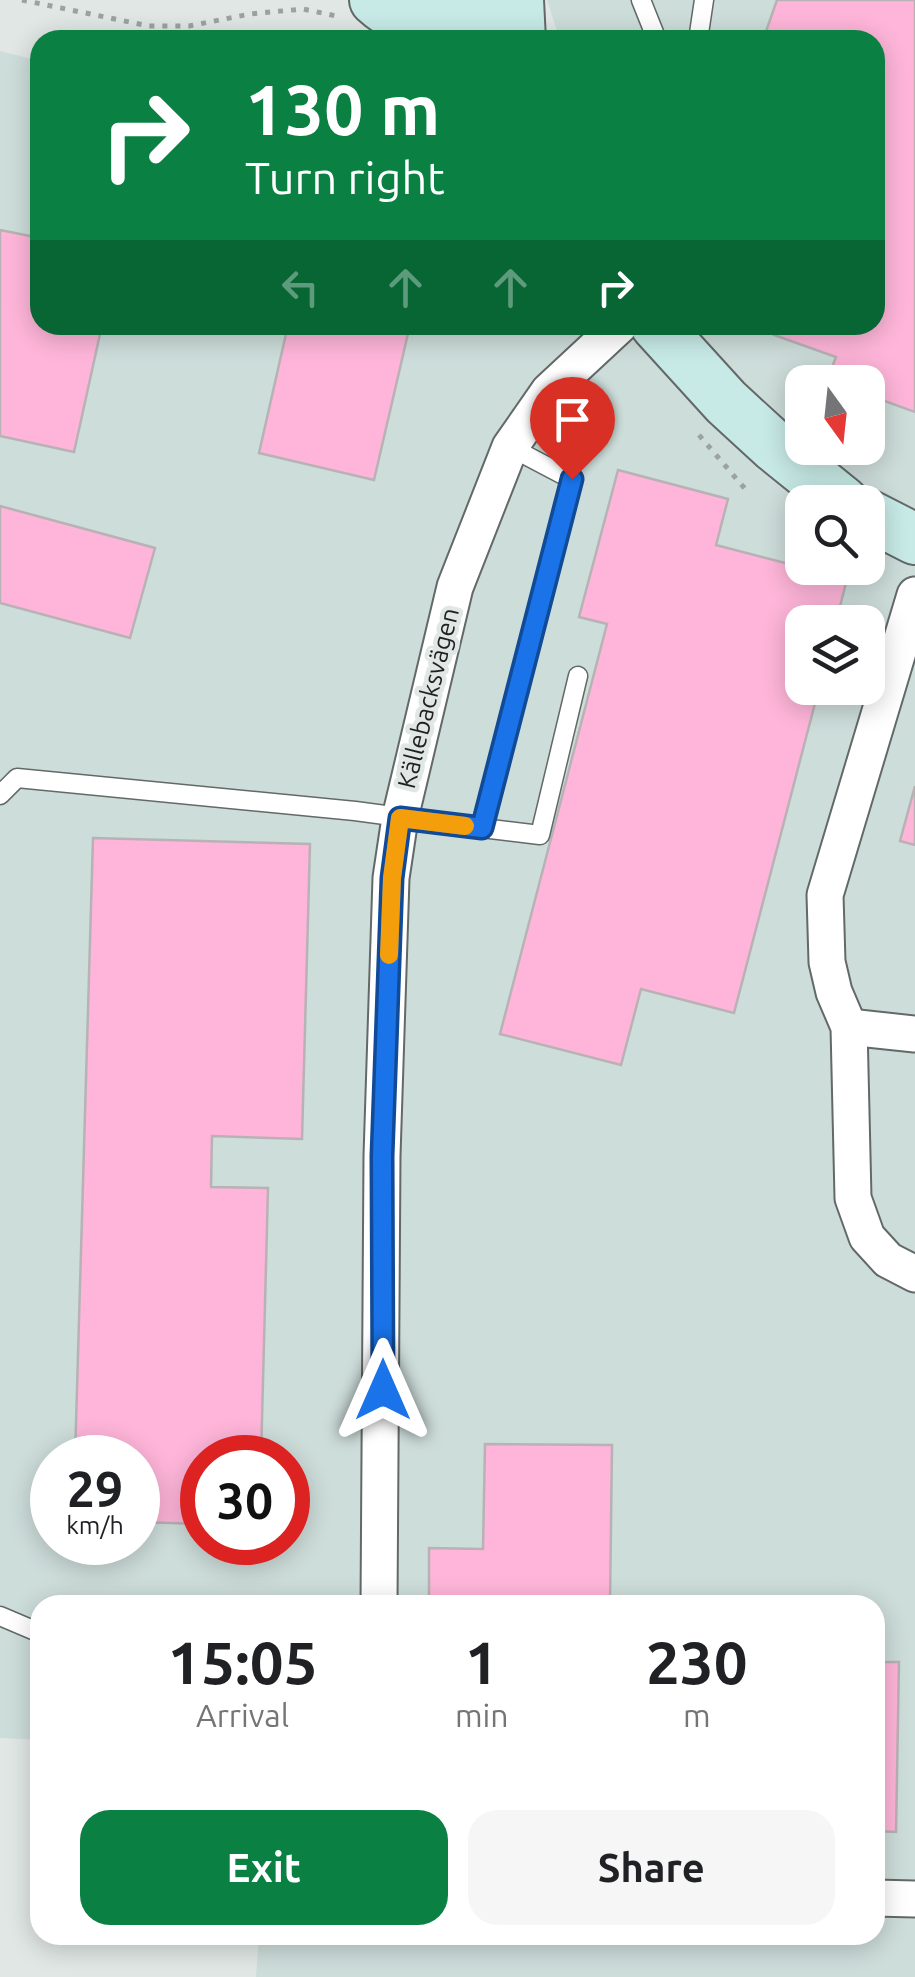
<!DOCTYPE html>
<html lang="en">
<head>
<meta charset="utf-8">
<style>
  :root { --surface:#fff; --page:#f6f6f6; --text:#202124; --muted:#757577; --accent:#0b8043 }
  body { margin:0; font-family:Ubuntu,sans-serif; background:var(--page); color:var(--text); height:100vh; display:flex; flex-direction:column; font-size:38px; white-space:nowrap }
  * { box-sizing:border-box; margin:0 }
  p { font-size:32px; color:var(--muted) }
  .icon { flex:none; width:55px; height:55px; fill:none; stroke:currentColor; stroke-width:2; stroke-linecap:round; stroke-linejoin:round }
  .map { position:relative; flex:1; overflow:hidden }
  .side { position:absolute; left:30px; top:1595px; width:855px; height:350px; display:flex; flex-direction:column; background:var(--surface); border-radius:30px; box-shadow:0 5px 25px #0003 }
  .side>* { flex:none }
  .guide { position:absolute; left:30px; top:30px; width:855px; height:305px; border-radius:30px; box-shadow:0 5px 25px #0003; background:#0b8043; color:#fff; overflow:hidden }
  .needle { width:65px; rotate:165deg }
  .controls { position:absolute; left:785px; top:365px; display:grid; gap:20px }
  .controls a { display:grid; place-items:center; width:100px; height:100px; border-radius:20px; background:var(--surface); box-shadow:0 5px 25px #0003; font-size:50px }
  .speed { position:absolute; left:30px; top:1435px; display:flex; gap:20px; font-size:50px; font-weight:700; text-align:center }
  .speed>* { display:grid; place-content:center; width:130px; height:130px; border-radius:50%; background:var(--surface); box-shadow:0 5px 25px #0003; line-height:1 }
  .speed small { font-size:25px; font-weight:400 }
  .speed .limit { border:15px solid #d22; background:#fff; color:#111 }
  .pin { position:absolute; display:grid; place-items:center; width:85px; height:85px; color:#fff; margin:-102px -42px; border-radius:50% 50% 50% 0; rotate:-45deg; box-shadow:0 0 10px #0007 }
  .pin .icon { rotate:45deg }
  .me { position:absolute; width:110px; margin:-55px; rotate:0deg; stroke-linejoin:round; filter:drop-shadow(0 0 8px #0008) }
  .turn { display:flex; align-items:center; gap:35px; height:210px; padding:0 50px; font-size:45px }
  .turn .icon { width:130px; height:130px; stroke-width:2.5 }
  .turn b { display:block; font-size:70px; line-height:85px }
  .lanes { display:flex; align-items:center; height:95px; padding:0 50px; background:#0003; justify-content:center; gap:50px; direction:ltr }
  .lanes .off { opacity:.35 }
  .eta { display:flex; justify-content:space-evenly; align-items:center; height:170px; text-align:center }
  .eta b { font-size:60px; font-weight:600; line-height:70px }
  .action { display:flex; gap:20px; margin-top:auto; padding:20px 50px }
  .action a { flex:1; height:115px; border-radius:30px; background:var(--accent); color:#fff; font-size:40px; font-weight:600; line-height:115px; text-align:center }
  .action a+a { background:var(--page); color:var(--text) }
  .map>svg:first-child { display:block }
  .built { fill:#cdddda; fill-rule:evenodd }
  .building { fill:#feb5d9; stroke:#b8b2b5; stroke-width:2.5 }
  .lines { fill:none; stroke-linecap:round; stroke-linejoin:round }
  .lane-casing { stroke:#636968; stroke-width:21 }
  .street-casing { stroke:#636968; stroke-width:39 }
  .secondary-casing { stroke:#636968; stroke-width:54 }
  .path { stroke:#9ca2a0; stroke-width:5; stroke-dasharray:5 8; stroke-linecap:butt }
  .lane { stroke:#fff; stroke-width:18 }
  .street { stroke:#fff; stroke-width:35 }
  .secondary { stroke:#c7eae6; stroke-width:50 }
  .route-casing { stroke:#114b97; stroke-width:25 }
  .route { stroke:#1a73e8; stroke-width:18 }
  .slow { stroke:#f59e0b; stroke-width:18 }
  .labels { text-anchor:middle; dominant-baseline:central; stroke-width:9; stroke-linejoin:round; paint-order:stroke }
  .street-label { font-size:25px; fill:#1f2121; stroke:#e0e7e5 }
</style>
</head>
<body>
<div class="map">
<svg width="915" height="1977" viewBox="0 0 915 1977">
  <rect width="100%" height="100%" fill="#e0e7e5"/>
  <path class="built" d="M547,0H915V1977H256L259,1935H875V1605H40V1740L0,1738V51L40,61V325H875V40H560ZM802,382H868V448H802ZM802,502H868V568H802ZM802,622H868V688H802ZM52,1458H138V1542H52ZM202,1458H288V1542H202Z"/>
  <g class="building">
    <path d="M777,0H915V412L868,395V382L827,380L836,357L774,335L777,325H875V40H763Z"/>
    <path d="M0,230L40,238V325H102L74,452L0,436Z"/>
    <path d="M288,325H410L374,480L259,453Z"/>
    <path d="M618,470L728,499L716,545L847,579L836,622H802V688H819L734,1013L641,989L621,1065L500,1034L607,624L579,617Z"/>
    <path d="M0,506L155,548L130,638L0,603Z"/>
    <path d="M915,786V845L900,841Z"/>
    <path d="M93,838L310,844L302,1139L212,1136L211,1187L268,1188L261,1458H202V1524L138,1522V1458H75Z"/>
    <path d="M485,1444L612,1445L610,1605H429V1548L483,1549Z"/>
    <path d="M875,1662H899L896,1832L875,1831Z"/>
  </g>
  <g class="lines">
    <defs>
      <g id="lane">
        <path d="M641,0L657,40"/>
        <path d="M698,40L704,0"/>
        <path d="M0,795L17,778L355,811L482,828L571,479L510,447"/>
        <path d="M482,828L540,835L578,676"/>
        <path d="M0,1616L40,1633"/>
      </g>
      <g id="street">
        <path d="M915,595L825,895L827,962L834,992L849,1027L853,1198L867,1237L888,1260L915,1274"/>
        <path d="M849,1027L915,1034"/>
        <path d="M379,1605L382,1156L391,878L400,818L455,587L510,447L549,391L620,325"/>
        <path d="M875,1898L915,1899"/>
      </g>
      <g id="secondary">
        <path d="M375,0C411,33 461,30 498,0"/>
        <path d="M518,0L520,40"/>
        <path d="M656,325L726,402L775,447L843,502"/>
        <path d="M868,515L915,539"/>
      </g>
    </defs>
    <use href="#lane" class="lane-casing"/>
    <use href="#street" class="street-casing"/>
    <use href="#secondary" class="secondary-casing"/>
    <g class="path">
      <path d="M22,0L149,26H189L250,14L303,9L341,17"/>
      <path d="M699,435L746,490"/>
    </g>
    <use href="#lane" class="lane"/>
    <use href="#street" class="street"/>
    <use href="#secondary" class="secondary"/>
  </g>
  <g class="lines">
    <defs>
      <path id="route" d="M383,1390L382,1156L392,878L400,818L482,828L572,479"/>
    </defs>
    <use href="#route" class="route-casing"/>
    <use href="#route" class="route"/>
    <path class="slow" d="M389,955L392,878L400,818L465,826"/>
  </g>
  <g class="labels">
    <g class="street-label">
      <text transform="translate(428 698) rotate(-76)">Källebacksvägen</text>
    </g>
  </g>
</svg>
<div class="controls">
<a><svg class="needle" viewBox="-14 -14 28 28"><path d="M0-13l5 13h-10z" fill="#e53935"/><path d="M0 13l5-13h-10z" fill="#757577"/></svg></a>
<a><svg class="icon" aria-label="search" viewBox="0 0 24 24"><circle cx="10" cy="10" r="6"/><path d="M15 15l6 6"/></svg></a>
<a><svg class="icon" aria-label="layers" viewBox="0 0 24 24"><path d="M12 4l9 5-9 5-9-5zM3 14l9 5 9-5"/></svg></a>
</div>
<div class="speed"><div>29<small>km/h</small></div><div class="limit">30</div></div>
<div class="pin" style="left:572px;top:479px;background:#d93025"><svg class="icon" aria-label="arrive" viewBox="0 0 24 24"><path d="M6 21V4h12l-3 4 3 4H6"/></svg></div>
<svg class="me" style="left:383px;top:1390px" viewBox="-20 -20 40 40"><path d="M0-17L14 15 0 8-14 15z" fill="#1a73e8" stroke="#fff" stroke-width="4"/></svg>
<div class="guide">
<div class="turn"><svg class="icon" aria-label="right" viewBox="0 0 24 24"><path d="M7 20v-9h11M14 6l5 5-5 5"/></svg><div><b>130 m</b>Turn right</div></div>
<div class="lanes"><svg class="icon off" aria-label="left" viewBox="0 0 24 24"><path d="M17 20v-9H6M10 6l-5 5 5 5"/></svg><svg class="icon off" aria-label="ahead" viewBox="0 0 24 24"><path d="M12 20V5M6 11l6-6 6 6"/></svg><svg class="icon off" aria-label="ahead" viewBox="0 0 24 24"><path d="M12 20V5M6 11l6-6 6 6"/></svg><svg class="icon" aria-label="right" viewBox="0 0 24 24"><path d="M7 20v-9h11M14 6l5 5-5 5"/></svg></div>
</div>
<section class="side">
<div class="eta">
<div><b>15:05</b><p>Arrival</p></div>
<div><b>1</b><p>min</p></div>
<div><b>230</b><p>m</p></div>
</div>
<div class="action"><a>Exit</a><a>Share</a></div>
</section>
</div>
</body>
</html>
